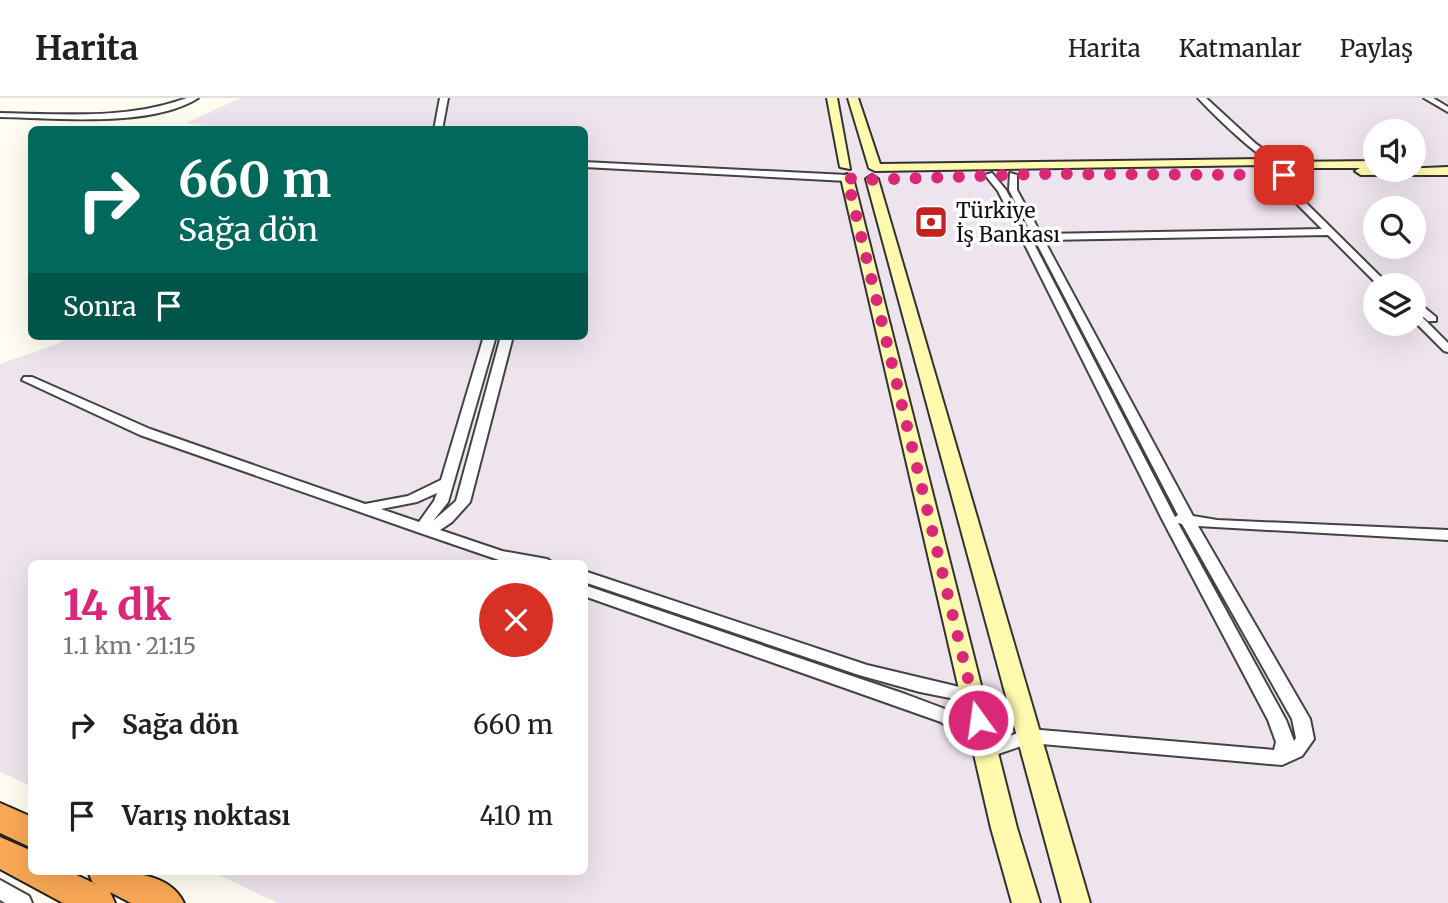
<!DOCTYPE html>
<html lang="tr">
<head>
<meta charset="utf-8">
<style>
  :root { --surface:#fff; --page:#f6f6f6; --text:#202124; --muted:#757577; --line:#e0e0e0; --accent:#db2777 }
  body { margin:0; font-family:Merriweather,serif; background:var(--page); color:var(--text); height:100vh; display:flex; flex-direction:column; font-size:26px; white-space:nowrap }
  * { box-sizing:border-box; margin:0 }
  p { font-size:23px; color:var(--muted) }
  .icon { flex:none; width:38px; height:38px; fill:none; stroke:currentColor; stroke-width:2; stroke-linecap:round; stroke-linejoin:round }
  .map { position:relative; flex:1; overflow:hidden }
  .sheet { position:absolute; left:28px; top:462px; width:560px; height:315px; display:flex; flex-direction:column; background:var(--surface); border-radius:10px; box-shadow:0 7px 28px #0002 }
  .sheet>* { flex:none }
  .banner { position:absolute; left:28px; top:28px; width:560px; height:214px; border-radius:10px; box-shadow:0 7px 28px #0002; background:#00695c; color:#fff; overflow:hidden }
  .buttons { position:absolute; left:1363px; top:21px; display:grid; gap:14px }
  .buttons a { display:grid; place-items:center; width:63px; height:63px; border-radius:50%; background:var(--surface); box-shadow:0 7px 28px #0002; font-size:35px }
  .pin { position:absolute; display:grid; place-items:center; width:60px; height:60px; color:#fff; margin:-30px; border-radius:14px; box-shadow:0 4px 10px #0006 }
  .me { position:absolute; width:77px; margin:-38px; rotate:346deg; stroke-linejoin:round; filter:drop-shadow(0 0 5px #0008) }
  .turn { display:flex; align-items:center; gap:24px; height:147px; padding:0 35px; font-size:32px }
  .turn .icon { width:91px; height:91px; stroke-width:2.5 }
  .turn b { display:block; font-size:49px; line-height:60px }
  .then { display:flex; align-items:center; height:66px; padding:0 35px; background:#0003; gap:14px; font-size:26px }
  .round { display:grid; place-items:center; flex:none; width:74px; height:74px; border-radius:37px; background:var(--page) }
  .head { display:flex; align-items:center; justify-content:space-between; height:119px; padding:0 35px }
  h1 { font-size:42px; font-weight:800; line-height:52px; color:var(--accent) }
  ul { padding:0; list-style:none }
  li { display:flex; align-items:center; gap:21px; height:91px; padding:0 35px }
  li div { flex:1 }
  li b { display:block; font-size:26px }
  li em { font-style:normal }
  header { display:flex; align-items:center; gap:42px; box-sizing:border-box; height:98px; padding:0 35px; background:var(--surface); border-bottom:2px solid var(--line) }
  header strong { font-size:33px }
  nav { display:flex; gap:38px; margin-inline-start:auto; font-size:24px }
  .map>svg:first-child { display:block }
  .industrial { fill:#eee4ee; fill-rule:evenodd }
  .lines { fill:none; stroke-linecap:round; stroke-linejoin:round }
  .street-casing { stroke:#434343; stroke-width:4 }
  .secondary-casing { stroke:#323232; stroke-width:4 }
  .highway-casing { stroke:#212121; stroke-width:4 }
  .street { fill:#fff; fill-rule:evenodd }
  .secondary { fill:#fffaad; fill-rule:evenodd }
  .highway { fill:#faa855; fill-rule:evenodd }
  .route { stroke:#db2777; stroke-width:12; stroke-dasharray:0 21.6 }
  .labels { text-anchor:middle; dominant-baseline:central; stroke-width:7; stroke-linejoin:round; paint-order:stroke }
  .far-poi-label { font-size:21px; fill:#101010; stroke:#fff; text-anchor:start }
</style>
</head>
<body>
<header>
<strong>Harita</strong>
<nav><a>Harita</a><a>Katmanlar</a><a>Paylaş</a></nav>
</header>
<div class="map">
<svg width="1448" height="805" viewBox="0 0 1448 805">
  <rect width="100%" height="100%" fill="#fffdf2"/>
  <path class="industrial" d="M240,0H1448V805H278L212,774H584V466H32L31,688L0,674V266L57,246L70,238H584V32H231L186,25ZM1376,33H1414V72H1376ZM1376,110H1414V149H1376ZM1376,187H1414V226H1376Z"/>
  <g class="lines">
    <defs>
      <g id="street">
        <path d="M187,0H198C151,30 55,20 0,19V15C63,16 127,22 187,0Z"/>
        <path d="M440,0H448L442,32H434Z"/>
        <path d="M1198,0H1206L1256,46L1284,65V69C1266,69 1212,15 1198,0Z"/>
        <path d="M1424,0H1433L1448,9V14Z"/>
        <path d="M584,64L847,77L851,80L847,83L584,69Z"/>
        <path d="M1265,73L1304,103L1389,187H1378L1328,137L1044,142L1193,418L1217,422L1448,432V442L1198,428L1310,621L1314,641L1302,658L1282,667L1030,645L998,656L978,650L941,624L584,498V487L905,596L953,614L990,640L998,642L1029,631L1274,652L1276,644L1268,622L1162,421L998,93L985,77L992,75L1006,92L1029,137L1032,136L1009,92L1010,75L1017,77V92L1041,136L1322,131L1298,107L1262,78L1261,76ZM1032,142H1035L1178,417L1175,419ZM1178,425L1182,426L1292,621L1296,640L1294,643L1286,622Z"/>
        <path d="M1286,73H1292L1309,99L1308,101H1302L1285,75Z"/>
        <path d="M1414,201L1436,219V223H1428L1414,210Z"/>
        <path d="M1414,214L1418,215L1448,245V254L1444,253L1414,223Z"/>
        <path d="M484,238H496L448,404L433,423L456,403L501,238H513L470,404L452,424L440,432L502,453L547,461L554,466H519L499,462L423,436L140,337L22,282L24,279H32L150,331L365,406L408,398L441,382ZM437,395L434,403L419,424L381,411L417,404Z"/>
        <path d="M584,473L867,567L989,596L1016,607L1030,620L1027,625L1021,627L980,606L920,594L859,577L584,484Z"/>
        <path d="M0,782L29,798L32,805H5L0,802Z"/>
      </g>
      <g id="secondary">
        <path d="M827,0H837L850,71L840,69Z"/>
        <path d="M848,0H858L880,66L1263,61L1281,64L1376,63V72L1448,69V77H1361L1355,73L1360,70H1281L1263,67L875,73L869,70Z"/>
        <path d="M847,76L853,80L1017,730L1040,805H1012L991,730L841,80Z"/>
        <path d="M872,77L878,81L1090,805H1062L866,81Z"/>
      </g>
      <g id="highway">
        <path d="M0,705L32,719V750L0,735Z"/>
        <path d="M0,739L32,753V774H70L98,787L93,785L88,774C120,774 168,771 184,805H131L110,794L115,805H63L0,771Z"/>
      </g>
    </defs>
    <use href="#street" class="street-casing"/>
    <use href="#secondary" class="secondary-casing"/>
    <use href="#highway" class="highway-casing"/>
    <use href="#street" class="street"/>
    <use href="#secondary" class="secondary"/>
    <use href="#highway" class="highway"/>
  </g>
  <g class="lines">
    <path class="route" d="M978,622L847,80L863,82L1041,76L1284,77"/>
  </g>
  <defs>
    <symbol id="bank-square" viewBox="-11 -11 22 22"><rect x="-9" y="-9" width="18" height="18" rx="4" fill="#c72020" stroke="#fff"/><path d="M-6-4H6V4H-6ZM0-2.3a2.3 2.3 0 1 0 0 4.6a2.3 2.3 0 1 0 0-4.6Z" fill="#fff"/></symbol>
  </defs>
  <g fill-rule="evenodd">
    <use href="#bank-square" x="912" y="105" width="38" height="38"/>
  </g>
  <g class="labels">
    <g class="far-poi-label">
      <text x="956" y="112">Türkiye<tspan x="956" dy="24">İş Bankası</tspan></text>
    </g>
  </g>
</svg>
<div class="buttons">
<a><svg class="icon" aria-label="sound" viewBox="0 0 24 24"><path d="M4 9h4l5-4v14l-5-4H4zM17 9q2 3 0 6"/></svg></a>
<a><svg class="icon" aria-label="search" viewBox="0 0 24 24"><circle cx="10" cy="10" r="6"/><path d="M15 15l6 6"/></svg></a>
<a><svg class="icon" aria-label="layers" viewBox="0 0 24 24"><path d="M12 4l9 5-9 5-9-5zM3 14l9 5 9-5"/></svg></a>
</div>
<div class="pin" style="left:1284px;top:77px;background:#d93025"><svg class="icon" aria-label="arrive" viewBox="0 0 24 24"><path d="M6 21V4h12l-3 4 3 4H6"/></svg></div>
<svg class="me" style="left:978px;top:622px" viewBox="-20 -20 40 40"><circle r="17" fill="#db2777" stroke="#fff" stroke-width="3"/><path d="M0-11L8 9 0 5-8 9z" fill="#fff"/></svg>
<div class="banner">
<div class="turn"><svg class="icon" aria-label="right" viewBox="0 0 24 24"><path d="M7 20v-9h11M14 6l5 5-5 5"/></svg><div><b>660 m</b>Sağa dön</div></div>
<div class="then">Sonra<svg class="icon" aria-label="arrive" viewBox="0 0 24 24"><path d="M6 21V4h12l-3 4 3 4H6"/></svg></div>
</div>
<section class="sheet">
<div class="head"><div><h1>14 dk</h1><p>1.1 km · 21:15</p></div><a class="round" style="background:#d93025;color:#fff"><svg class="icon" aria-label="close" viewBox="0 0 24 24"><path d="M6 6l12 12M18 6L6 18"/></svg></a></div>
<ul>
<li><svg class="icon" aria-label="right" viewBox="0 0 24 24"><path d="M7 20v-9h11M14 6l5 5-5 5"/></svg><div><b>Sağa dön</b></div><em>660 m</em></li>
<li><svg class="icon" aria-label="arrive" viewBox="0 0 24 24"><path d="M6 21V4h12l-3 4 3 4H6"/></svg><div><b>Varış noktası</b></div><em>410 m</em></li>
</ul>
</section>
</div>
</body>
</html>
